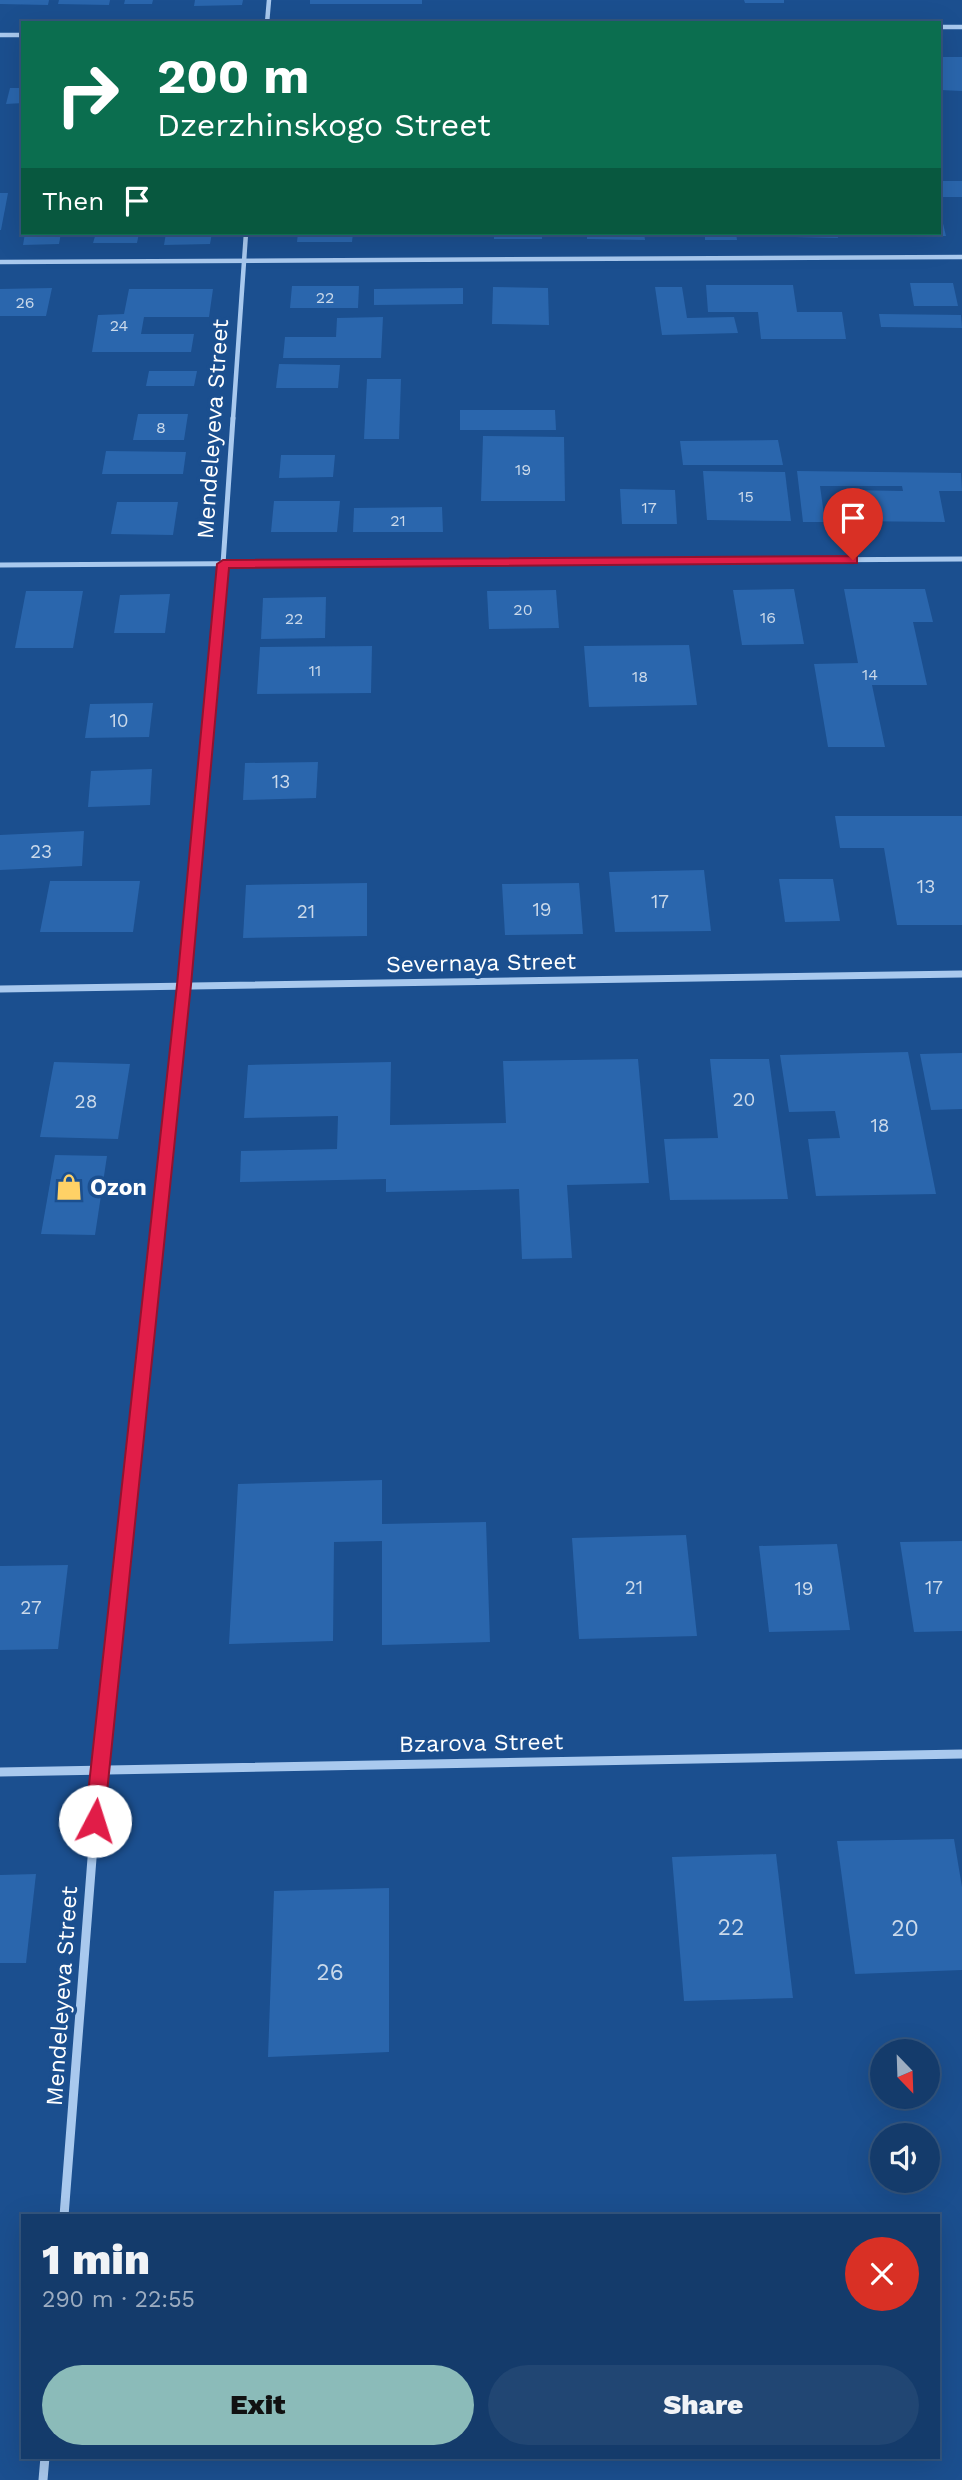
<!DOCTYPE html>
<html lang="en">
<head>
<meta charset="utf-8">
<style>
  :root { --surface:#143b6b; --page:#214673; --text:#f1f3f6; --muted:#9dadc1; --line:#33557e; --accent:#8bbbb9 }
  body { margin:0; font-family:"Work Sans",sans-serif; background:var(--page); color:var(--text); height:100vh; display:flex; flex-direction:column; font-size:26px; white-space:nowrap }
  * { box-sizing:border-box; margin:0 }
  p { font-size:23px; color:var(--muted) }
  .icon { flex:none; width:38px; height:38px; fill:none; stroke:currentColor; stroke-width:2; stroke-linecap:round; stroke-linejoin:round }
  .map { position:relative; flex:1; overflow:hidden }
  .details { position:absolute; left:21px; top:2214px; width:919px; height:245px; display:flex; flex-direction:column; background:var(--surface); border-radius:0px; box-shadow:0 7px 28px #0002,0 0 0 2px var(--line) }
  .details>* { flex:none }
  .top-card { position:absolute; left:21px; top:21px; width:920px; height:214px; border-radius:0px; box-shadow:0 7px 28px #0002,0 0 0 2px var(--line); background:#0b6e4f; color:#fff; overflow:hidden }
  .needle { width:46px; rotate:157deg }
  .fabs { position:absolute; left:870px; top:2039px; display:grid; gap:14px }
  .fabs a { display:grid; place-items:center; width:70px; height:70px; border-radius:50%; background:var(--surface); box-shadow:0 7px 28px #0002,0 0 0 2px var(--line); font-size:35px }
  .pin { position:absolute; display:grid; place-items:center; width:60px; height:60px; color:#fff; margin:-72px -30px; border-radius:50% 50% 50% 0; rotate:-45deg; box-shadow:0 0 7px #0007 }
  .pin .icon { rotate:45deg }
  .me { position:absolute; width:77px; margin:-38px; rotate:5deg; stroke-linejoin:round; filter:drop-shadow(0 0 5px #0008) }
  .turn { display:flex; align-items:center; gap:24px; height:147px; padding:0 21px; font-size:32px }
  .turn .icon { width:91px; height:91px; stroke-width:2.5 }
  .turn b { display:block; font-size:49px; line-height:60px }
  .then { display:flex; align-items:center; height:66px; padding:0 21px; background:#0003; gap:14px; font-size:26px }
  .round { display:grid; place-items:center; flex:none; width:74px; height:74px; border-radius:37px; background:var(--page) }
  .overview { display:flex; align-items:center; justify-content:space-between; height:119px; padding:0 21px }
  h1 { font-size:42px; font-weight:800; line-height:52px }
  .button { display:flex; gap:14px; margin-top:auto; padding:14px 21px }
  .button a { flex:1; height:80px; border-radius:42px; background:var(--accent); color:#111; font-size:28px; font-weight:800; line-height:80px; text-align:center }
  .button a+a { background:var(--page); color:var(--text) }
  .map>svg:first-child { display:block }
  .building { fill:#2a66ad }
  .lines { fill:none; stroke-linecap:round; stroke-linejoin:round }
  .minor-far3 { stroke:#a9c9ee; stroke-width:4.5 }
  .minor-far2 { stroke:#a9c9ee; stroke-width:5 }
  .minor-far1 { stroke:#a9c9ee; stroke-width:7 }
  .minor { stroke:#a9c9ee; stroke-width:9 }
  .route { fill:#e11d48; stroke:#92132f; stroke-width:2 }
  .labels { text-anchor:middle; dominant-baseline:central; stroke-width:7; stroke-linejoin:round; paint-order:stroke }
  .far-number-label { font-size:16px; fill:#cad9ea }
  .number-label { font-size:19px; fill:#cad9ea }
  .street-label { font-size:23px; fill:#fff; stroke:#1b4f8f }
  .poi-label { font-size:23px; font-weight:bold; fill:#fff; stroke:#1b4f8f; text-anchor:start }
  .near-number-label { font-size:23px; fill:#cad9ea }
</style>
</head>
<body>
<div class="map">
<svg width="962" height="2480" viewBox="0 0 962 2480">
  <rect width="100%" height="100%" fill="#1b4f8f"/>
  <g class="building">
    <path d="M0,0H49L48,5L0,4Z"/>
    <path d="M59,0H110L109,5L58,4Z"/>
    <path d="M125,0H153L152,4H124Z"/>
    <path d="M195,0H243L242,5L194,6Z"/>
    <rect x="310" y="0" width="112" height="4"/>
    <path d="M744,0H784V3H745Z"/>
    <path d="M940,57H962V91L940,90Z"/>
    <path d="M10,88H23V103L6,104Z"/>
    <path d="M940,181H962V197H942Z"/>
    <path d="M0,193H8L1,230H0Z"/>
    <path d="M940,211L946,236L849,235V233H940Z"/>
    <path d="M25,233H61L59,244L23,245Z"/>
    <path d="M96,233H139L137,243H93Z"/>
    <path d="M166,233H212L210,244L164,245Z"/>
    <path d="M298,233H353L352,242H297Z"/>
    <rect x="494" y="233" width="48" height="6"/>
    <path d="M587,233H644L645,240L587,239Z"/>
    <path d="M705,233H736L737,240H705Z"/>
    <path d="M793,233H837L838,238L794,237Z"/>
    <path d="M910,283H953L958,306H914Z"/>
    <path d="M706,285H793L797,312H842L846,339H761L758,312H708Z"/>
    <path d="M292,286H359L358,308H290Z"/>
    <path d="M493,287L548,288L549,325L492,324Z"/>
    <path d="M655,287H682L687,318L734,317L738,333L662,335Z"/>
    <path d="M52,288L46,316H0V289Z"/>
    <path d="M463,288V304L374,305V289Z"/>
    <path d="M129,289H213L209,317H144L141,334H194L191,352H92L98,315L124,314Z"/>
    <path d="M879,314L961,315L962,328L881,327Z"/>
    <path d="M383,317L381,358H283L285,337H336L337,318Z"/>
    <path d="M279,364L340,365L338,388H276Z"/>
    <path d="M149,371H197L194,386H146Z"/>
    <path d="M367,379H401L399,439H364Z"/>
    <path d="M460,410H555L556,430H460Z"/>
    <path d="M138,414H188L184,440H133Z"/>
    <path d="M483,436L564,437L565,501H481Z"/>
    <path d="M778,440L783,465H683L680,441Z"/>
    <path d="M106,451L186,452L183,474H102Z"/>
    <path d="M281,455H335L333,477L279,478Z"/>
    <path d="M703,471L785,472L791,521L707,520Z"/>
    <path d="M797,471L961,473L962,491H939L945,522L848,521L844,490L903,491L902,486H820L825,522H803Z"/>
    <path d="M620,489L675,490L677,524H622Z"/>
    <path d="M274,501H340L337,532H271Z"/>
    <path d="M117,502H178L173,535L111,534Z"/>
    <path d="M442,507L443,532H353L354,508Z"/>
    <path d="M794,589L804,644L742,645L733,590Z"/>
    <path d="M844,589H925L933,622H913L927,685H872L885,747H828L814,664L858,663Z"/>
    <path d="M556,590L559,628L489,629L487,591Z"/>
    <path d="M26,591H83L73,648H15Z"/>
    <path d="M170,594L165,633H114L120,595Z"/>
    <path d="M326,597L325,638L261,639L263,598Z"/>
    <path d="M689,645L697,705L589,707L584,646Z"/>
    <path d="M372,646L371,693L257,694L260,647Z"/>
    <path d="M153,703L149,737L85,738L90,704Z"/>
    <path d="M318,762L316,798L243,800L245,763Z"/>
    <path d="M152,769L150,805L88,807L91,771Z"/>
    <path d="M835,816H962V925H897L884,848H840Z"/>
    <path d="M84,831L82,866L0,870V835Z"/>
    <path d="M704,870L711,931L615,932L609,872Z"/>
    <path d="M779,879H833L840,921L785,922Z"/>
    <path d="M50,881H140L133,932H40Z"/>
    <path d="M367,883V936L243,938L246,885Z"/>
    <path d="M579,883L583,934L505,935L502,884Z"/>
    <path d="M908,1052L936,1194L816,1196L808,1139L840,1138L835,1111L789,1112L780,1055Z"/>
    <path d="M962,1053V1109L931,1110L920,1054Z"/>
    <path d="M638,1059L649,1183L567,1185L572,1258L522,1259L519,1189L386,1192V1179L240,1182L241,1151L337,1149L338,1116L244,1118L248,1065L391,1062L390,1125L506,1123L503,1061Z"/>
    <path d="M710,1059H769L788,1199L670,1200L664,1139L718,1138Z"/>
    <path d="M54,1062L130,1064L118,1139L40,1137Z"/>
    <path d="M55,1155L107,1156L95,1235L41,1234Z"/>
    <path d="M382,1480V1524L486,1522L490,1642L382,1645V1541L334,1542L333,1641L229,1644L238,1484Z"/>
    <path d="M686,1535L697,1636L579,1639L572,1538Z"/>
    <path d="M962,1541V1631L914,1632L900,1542Z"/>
    <path d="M837,1544L850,1630L769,1632L759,1546Z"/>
    <path d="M68,1565L58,1649L0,1650V1566Z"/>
    <path d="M954,1839L962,1887V1970L855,1974L837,1841Z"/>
    <path d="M776,1854L793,1998L684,2001L672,1857Z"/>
    <path d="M36,1874L26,1963H0V1875Z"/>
    <path d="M389,1888V2052L268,2057L274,1891Z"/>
  </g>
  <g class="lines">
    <g class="minor-far3">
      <path d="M267,23L269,0"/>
      <path d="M940,27H962"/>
      <path d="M0,35H23"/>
      <path d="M0,262L962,257"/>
      <path d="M233,419L246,233"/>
    </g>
    <g class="minor-far2">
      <path d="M0,565L962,559"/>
      <path d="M187,951L223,564L233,418"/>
    </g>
    <g class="minor-far1">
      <path d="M0,989L962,974"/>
      <path d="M115,1625L187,949"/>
    </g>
    <g class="minor">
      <path d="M0,1772L962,1754"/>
      <path d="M64,2216L99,1769L115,1623"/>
      <path d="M43,2480L45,2457"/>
    </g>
  </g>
  <path class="route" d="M853,556L857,557V563L229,568L191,985L104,1821L101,1828L95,1831L88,1828L85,1821L177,985L217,564L223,560Z"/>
  <defs>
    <symbol id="shop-bare" viewBox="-9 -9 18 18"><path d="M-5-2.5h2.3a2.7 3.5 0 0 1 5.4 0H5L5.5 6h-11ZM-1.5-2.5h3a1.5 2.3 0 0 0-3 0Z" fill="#ffd166" stroke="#1b4f8f" stroke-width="2.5" paint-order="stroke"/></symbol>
  </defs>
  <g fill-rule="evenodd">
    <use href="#shop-bare" x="50" y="1168" width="38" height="38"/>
  </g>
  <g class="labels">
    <g class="far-number-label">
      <text x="325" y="297">22</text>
      <text x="25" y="302">26</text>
      <text x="119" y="325">24</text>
      <text x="161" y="427">8</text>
      <text x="523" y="469">19</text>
      <text x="746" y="496">15</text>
      <text x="649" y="507">17</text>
      <text x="398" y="520">21</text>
      <text x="523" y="609">20</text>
      <text x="768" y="617">16</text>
      <text x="294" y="618">22</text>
      <text x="315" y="670">11</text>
      <text x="870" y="674">14</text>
      <text x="640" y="676">18</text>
    </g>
    <g class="number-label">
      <text x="119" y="720">10</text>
      <text x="281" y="781">13</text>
      <text x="41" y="851">23</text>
      <text x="926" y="886">13</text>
      <text x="660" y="901">17</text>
      <text x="542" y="909">19</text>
      <text x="306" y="911">21</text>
      <text x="744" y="1099">20</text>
      <text x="86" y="1101">28</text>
      <text x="880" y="1125">18</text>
      <text x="634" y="1587">21</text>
      <text x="934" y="1587">17</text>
      <text x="804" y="1588">19</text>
      <text x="31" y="1607">27</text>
    </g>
    <g class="street-label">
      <text transform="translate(213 429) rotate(-86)">Mendeleyeva Street</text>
      <text transform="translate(481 963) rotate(-1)">Severnaya Street</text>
      <text transform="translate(481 1743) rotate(-1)">Bzarova Street</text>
      <text transform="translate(62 1996) rotate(-86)">Mendeleyeva Street</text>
    </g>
    <g class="poi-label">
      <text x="90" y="1187">Ozon</text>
    </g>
    <g class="near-number-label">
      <text x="731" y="1927">22</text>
      <text x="905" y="1928">20</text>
      <text x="330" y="1972">26</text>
    </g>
  </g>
</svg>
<div class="fabs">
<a><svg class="needle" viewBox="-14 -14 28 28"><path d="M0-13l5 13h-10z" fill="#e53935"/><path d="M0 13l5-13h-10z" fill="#9dadc1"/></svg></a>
<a><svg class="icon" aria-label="sound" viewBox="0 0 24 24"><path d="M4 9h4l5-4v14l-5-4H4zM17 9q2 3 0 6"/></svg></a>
</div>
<div class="pin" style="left:853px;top:560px;background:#d93025"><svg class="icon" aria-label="arrive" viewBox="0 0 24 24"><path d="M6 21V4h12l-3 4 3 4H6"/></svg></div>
<svg class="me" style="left:95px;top:1821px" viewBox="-20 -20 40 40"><circle r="19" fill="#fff"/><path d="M0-13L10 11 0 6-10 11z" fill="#e11d48"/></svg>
<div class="top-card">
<div class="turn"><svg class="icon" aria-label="right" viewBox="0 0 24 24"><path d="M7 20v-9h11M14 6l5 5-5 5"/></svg><div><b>200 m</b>Dzerzhinskogo Street</div></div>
<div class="then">Then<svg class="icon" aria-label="arrive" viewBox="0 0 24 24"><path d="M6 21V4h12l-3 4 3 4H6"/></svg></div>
</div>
<section class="details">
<div class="overview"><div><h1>1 min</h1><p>290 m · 22:55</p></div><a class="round" style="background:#d93025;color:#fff"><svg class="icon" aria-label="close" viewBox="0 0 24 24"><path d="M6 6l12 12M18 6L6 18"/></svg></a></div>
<div class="button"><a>Exit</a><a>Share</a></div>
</section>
</div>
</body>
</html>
